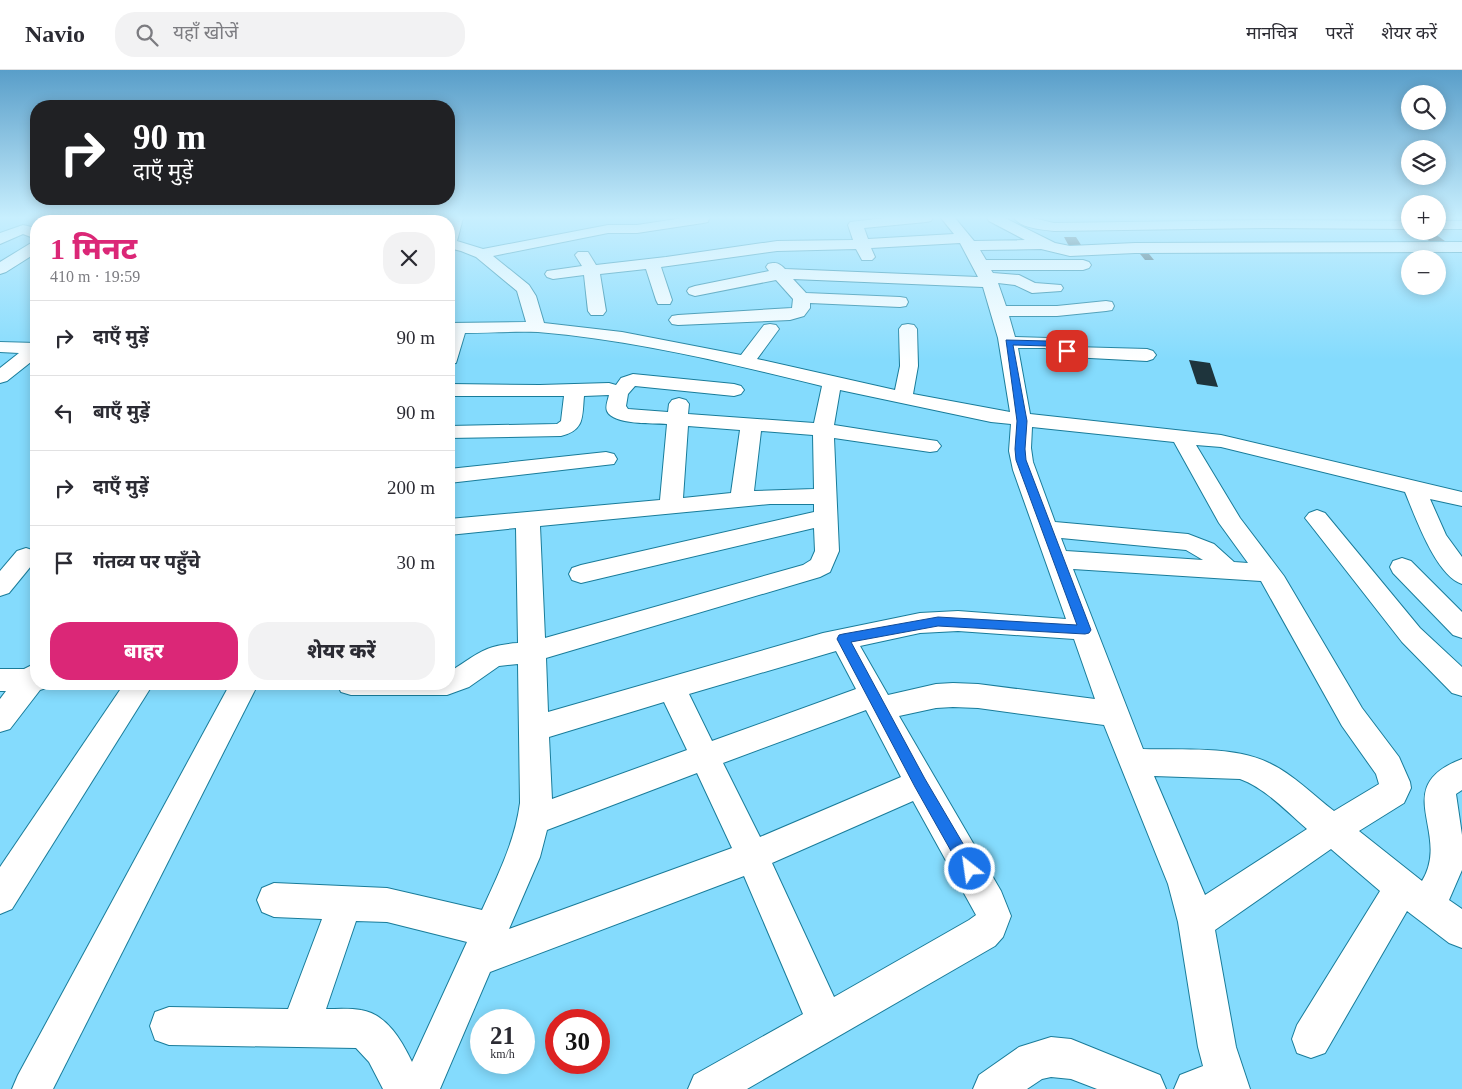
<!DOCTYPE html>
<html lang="hi">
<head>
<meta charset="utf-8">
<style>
  :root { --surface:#fff; --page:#f2f2f3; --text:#2b2b33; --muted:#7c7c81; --line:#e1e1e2; --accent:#db2777 }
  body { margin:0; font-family:"Times New Roman","Noto Sans Devanagari",serif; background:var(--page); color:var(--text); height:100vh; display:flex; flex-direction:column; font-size:19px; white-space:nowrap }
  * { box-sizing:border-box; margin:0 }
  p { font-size:16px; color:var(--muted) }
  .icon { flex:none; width:28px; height:28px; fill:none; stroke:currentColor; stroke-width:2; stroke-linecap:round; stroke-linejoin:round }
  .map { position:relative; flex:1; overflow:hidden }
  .sheet { position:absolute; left:30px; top:145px; width:425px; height:475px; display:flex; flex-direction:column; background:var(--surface); border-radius:20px; box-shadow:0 2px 12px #0003 }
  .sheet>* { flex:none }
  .guide { position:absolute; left:30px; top:30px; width:425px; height:105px; border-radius:20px; box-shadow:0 2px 12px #0003; background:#202124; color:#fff; overflow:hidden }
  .fabs { position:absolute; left:1401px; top:15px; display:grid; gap:10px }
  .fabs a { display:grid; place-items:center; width:45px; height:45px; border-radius:50%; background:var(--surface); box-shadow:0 2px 12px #0003; font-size:25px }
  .speed { position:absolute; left:470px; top:939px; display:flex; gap:10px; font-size:25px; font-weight:700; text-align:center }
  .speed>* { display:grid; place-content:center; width:65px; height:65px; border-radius:50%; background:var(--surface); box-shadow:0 2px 12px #0003; line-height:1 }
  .speed small { font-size:12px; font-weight:400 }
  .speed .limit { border:8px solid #d22; background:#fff; color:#111 }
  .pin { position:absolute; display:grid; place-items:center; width:42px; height:42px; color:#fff; margin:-21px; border-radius:10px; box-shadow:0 2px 8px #0006 }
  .me { position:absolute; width:55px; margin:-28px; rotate:330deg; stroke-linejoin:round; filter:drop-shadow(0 0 4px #0008) }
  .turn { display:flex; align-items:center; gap:18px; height:105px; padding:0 20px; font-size:22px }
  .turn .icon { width:65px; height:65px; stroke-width:2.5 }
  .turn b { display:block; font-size:35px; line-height:42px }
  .round { display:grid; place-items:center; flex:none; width:52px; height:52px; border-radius:20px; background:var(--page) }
  .overview { display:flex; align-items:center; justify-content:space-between; height:85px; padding:0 20px }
  h1 { font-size:30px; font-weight:800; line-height:38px; color:var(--accent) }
  .action { display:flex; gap:10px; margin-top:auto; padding:10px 20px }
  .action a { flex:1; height:58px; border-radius:20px; background:var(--accent); color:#fff; font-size:20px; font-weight:800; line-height:58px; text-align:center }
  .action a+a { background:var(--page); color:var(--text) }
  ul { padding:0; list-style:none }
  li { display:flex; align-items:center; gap:15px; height:75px; padding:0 20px; border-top:1px solid var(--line) }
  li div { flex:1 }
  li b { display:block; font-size:19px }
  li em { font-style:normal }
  header { display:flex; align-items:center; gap:30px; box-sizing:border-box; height:70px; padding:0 25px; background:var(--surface); border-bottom:1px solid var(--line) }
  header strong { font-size:24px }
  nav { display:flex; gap:28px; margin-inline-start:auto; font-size:18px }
  .search { width:350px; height:45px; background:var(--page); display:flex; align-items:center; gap:12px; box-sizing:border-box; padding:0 18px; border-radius:20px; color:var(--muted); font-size:19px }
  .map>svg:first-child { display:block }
  .building { fill:#1e343c }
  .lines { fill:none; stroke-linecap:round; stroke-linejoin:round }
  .minor-casing { stroke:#197c9a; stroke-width:2 }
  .minor { fill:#fff; fill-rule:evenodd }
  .route { fill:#1a73e8; stroke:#114b97 }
</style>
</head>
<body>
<header>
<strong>Navio</strong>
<div class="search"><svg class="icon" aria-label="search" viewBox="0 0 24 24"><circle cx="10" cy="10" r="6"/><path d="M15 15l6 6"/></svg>यहाँ खोजें</div>
<nav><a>मानचित्र</a><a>परतें</a><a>शेयर करें</a></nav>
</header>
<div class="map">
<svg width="1462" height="1019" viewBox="0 0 1462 1019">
  <rect width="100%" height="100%" fill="#84dbfd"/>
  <g class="building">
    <path d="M1419,164H1435L1452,176H1436Z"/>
    <path d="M1064,167H1076L1083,178H1070Z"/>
    <path d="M1136,179H1145L1154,190H1145Z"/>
    <path d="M1189,290L1210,293L1218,317L1197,314Z"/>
  </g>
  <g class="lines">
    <defs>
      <g id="minor">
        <path d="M43,148H64L61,151H40Z"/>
        <path d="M216,148H235L233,151H214Z"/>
        <rect x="350" y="148" width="14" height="3"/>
        <path d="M449,148H463L457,171L483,179L608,155H637L683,148H709L708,152L703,153L637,163H608L493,186L529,215L536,226L544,253L622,262L741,285L764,255L770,254L776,255L779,259L757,289L895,320L900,296L899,259L902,255L908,254L914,255L917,259L918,296L913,324L1010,342L998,268L983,217L793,209L806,223L900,227L906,228L908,232L906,236L900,237L810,233V238L804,246L790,250L678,255L672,254L669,250L672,246L678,245L792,238L793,229L776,210L695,226L689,224L687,221L689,218L695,216L769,201L766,197L768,194C776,192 779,193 785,199L978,207L960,173L871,178L875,187L872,190H862L856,179L777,181L661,197L672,230L670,234H658L656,230L646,199L600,204L606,241L603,245H591L588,241L584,205L553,209L547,207L545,204L547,201L582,196L575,185L578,182H588L596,195L666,187L777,171L853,170L848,155L850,152L885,148H933L931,151L926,152L864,158L868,169L954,164L941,148H955L974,171L1025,170L989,151L987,148H1005L1055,173L1070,176L1135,173L1462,172V182L1135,183L1070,186L1041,179L980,180L986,190H1083L1089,192L1091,195L1089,198L1083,200H991L993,203L1019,205L1035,213L1061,215L1063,218L1061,221L1032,223L1015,215L998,213L1006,236H1057L1106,231L1112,232L1114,236L1112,240L1106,241L1057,246H1009L1015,267L1048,268L1074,277L1147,279L1153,281L1156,285L1153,289L1147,291L1071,287L1045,278H1018L1030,344L1221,365L1462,422V436L1430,429L1446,465L1462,487V514C1436,506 1415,446 1405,422L1221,377L1196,375L1240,448L1284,506L1362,638L1399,687L1410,712L1411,718L1404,733L1359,761L1422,811C1452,762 1388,717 1462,689V720L1456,724L1462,765V800L1449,830L1462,839V878L1449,873L1407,841L1325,983L1311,988L1297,983L1292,969L1297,955L1380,821L1331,779L1215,860L1236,977L1250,1019H1174L1180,1005L1203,996L1198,977L1178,852L1168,814L1104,655L978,638L953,637L936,638L899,646L1001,821L1011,846L1003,867L995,876L747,1019H688L694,1005L803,944L744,806L490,902L440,1019H383L369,992L356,978L169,975L155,970L150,956L155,942L169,937L288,939L322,849L274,847L262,842L257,830L262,818L274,813L387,818L482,840C498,805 515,771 520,733L518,594L499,596L469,617L447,625H351L341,622L337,614H449V602C477,585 483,575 518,573L516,458L449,465V449L660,430L667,354C653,353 613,355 607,341C605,336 608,330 609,325L584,326C582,347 585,360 561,366L449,368V356L557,354L561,351L564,326H449V314L540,315L609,313L616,315L621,308L633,304L734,314L741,316L744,320L741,324L734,326L635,316L628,324L626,336L628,339L668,342L669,334L672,330L679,328L686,330L689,334L688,344L814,353L822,316C728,293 634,270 538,262C514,261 489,263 465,263L456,293L449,294V253L526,252L517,221L476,187L461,181L449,178ZM840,320L991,352L1011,354L1009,381L1013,400L1066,549L958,541L920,543L823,563L548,642L546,588L820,507L830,502L839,481L834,368L930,382L937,381L941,376L937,371L930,370L834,355ZM688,356L740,360L731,423L683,428ZM1032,357L1174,372L1219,453L1248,493L1234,492L1214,474L1188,464L1055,452L1033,392L1031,378ZM761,361L813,365L814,419L754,421ZM770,434H814V442L581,495L572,498L569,504L572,510L581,513L814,458L815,481L811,490L803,495L545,568L540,456ZM1061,468L1186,480L1203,490L1066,481ZM1073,499L1261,511L1342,656L1376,704L1379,714L1334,741C1313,725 1293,704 1269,693C1236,676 1181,680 1143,679ZM958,561L1074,569L1095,629L978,614L953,613L936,614L888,625L860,576L920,563ZM836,581L856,619L712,671L689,624ZM664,632L687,680L552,729L549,667ZM866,640L901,707L760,767L723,693ZM697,703L732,778L509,859L540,787L547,760ZM1154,706L1240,709C1265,718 1286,741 1307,759L1205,825ZM913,731L976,845L969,850L834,927L772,793ZM356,851L387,852L467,872L412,992C402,971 387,944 361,940C350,938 337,939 326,939Z"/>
        <path d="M1014,148H1033L1054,153L1264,150L1410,151V159L1264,158L1054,161C1041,159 1023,159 1014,148Z"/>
        <rect x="1438" y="151" width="24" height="8"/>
        <path d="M23,155L36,158V169L23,164L0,174V163Z"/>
        <path d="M36,172V183L6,202L0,204V192L31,173Z"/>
        <path d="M0,272L36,273V288L7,311L0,313V298L19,283L0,282Z"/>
        <path d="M606,382L614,384L617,389L614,394L449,413V399Z"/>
        <path d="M1317,440L1325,443L1420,558L1462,597V626L1452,623L1402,572L1309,453L1305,448L1309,443Z"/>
        <path d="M26,478L35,481L36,490L9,523L0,526V501L17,481Z"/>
        <path d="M1402,488L1411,491L1462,542V568L1453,565L1393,503L1390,497L1393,491Z"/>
        <path d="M36,593V614H48L46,618L40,620L10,659L0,662V629L6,621H0V599H24Z"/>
        <path d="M124,614H153L12,839L0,844V797Z"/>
        <path d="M230,614H258L53,1019H12L18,1005Z"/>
        <path d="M1051,967L1071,969L1160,1005L1166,1019H1097L1071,1009L1051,1007L1042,1009L1027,1019H973L979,1005L1019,977Z"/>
      </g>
    </defs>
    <use href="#minor" class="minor-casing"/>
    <use href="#minor" class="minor"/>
  </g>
  <linearGradient id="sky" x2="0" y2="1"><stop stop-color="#599ec9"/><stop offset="0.51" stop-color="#c8effe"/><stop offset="1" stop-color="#c8effe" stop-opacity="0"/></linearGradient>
  <rect width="1462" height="290" fill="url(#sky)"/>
  <path class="route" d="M1006,270L1048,271L1071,281L1067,283L1047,276L1013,275L1027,351L1025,379L1026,390L1091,560L1089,563L1085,564L938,556L851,572L925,709L975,794L977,799L975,804L970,806L964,804L915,717L837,569L839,565L843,564L938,547L1077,555L1016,390L1015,379L1017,351Z"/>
</svg>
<div class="fabs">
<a><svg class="icon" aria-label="search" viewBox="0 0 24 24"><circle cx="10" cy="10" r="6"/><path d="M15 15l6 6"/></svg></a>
<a><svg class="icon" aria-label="layers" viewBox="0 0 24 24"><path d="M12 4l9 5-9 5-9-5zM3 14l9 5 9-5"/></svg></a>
<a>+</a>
<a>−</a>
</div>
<div class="speed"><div>21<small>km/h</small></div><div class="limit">30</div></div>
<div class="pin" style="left:1067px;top:281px;background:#d93025"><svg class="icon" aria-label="arrive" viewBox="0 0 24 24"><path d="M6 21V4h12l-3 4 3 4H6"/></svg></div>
<svg class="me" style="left:970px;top:799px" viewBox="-20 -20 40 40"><circle r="17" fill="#1a73e8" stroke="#fff" stroke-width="3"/><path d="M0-11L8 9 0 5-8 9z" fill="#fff"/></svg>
<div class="guide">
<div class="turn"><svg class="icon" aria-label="right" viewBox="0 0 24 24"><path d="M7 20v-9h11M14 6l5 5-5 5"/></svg><div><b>90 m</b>दाएँ मुड़ें</div></div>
</div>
<section class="sheet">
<div class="overview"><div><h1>1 मिनट</h1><p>410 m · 19:59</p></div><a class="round"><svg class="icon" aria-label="close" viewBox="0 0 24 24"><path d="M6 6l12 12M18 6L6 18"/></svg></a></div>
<ul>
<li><svg class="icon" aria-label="right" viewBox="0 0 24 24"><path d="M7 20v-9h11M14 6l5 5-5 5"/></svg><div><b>दाएँ मुड़ें</b></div><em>90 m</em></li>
<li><svg class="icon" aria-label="left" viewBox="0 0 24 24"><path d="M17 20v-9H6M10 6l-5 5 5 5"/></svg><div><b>बाएँ मुड़ें</b></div><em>90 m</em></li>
<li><svg class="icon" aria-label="right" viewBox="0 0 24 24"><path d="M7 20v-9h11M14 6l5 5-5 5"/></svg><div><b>दाएँ मुड़ें</b></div><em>200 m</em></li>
<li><svg class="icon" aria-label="arrive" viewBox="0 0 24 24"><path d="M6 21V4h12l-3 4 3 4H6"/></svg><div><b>गंतव्य पर पहुँचे</b></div><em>30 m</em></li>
</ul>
<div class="action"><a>बाहर</a><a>शेयर करें</a></div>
</section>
</div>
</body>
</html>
